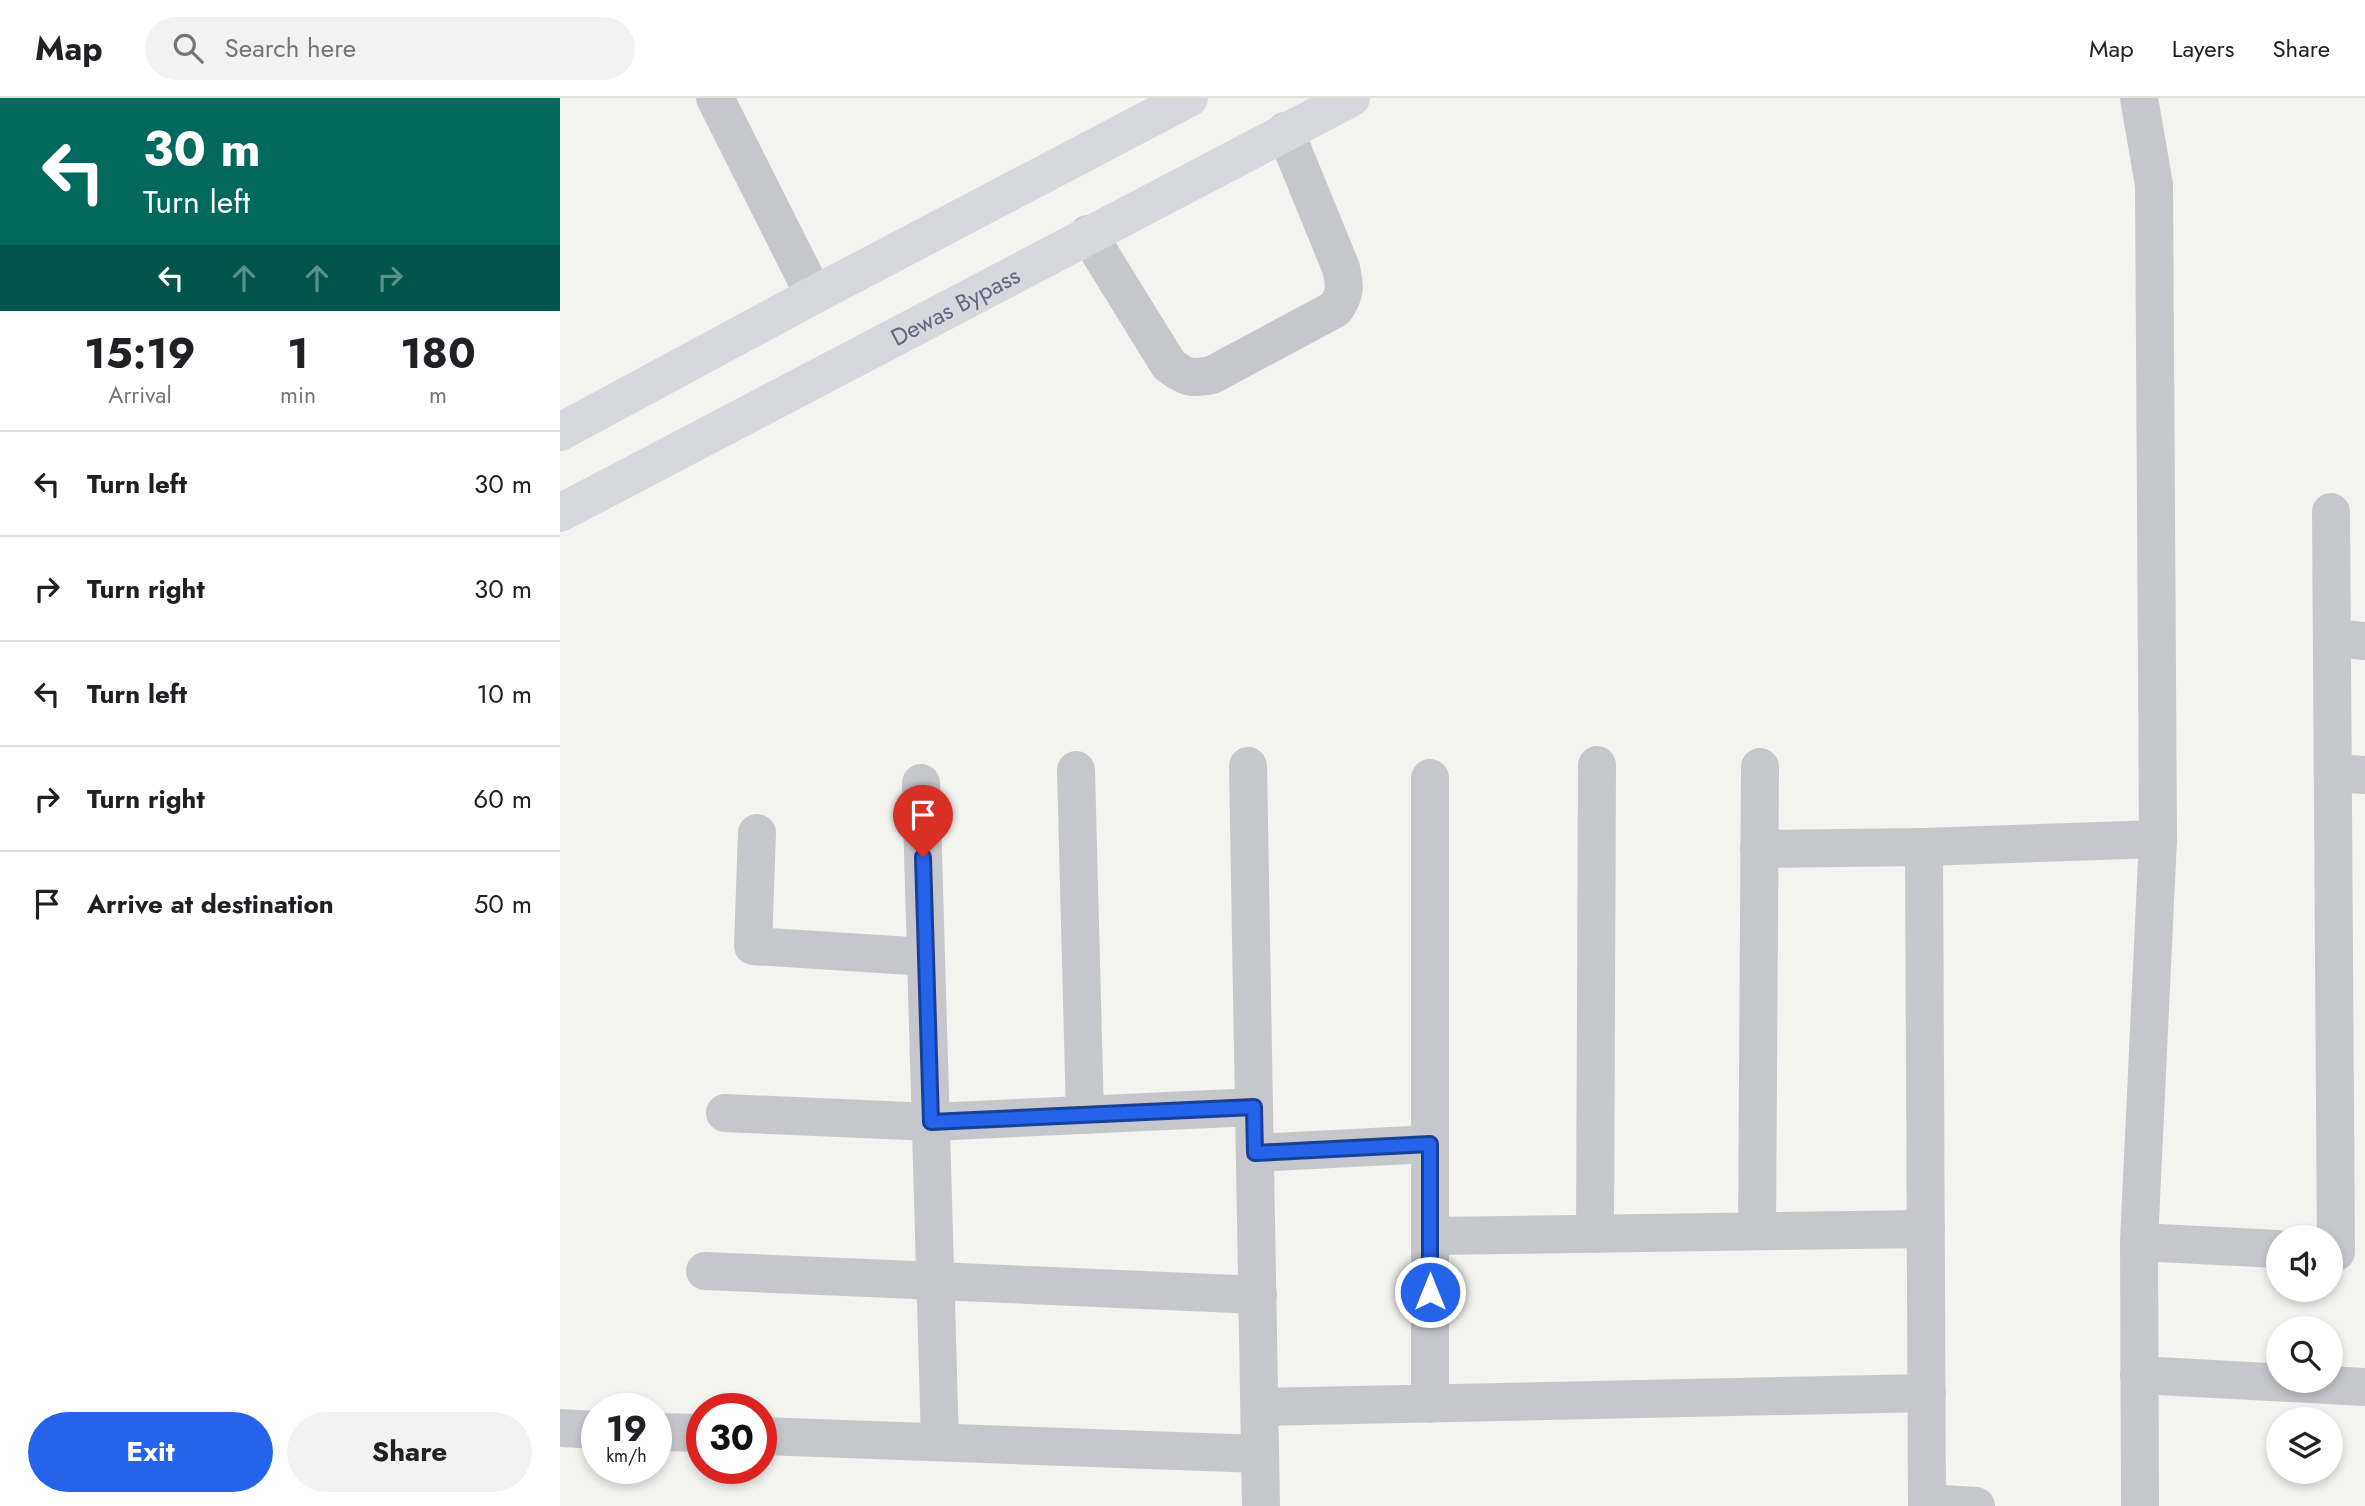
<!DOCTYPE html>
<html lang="en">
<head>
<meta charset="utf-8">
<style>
  :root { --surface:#fff; --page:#f2f2f2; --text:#202124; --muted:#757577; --line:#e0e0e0; --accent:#2563eb }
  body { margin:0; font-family:Jost,sans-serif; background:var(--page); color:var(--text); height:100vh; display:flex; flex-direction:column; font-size:26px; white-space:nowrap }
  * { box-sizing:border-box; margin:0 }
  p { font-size:23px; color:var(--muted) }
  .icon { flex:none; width:38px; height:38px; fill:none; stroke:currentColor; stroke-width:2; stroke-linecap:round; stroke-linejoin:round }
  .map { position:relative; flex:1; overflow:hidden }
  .sheet { display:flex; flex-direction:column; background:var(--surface); width:560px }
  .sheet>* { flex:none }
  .top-card { background:#00695c; color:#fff; overflow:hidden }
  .tools { position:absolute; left:1706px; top:1127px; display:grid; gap:14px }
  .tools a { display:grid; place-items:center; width:77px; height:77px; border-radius:50%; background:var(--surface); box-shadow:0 4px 10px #0003; font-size:35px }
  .speed { position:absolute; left:21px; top:1295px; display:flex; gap:14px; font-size:35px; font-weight:700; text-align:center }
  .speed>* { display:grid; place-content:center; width:91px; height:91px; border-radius:50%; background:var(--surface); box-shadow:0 4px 10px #0003; line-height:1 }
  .speed small { font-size:18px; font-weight:400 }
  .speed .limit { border:10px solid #d22; background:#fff; color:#111 }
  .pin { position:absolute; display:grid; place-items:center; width:60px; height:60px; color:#fff; margin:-72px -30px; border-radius:50% 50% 50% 0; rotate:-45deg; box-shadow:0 0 7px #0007 }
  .pin .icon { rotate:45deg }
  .me { position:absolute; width:77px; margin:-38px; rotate:0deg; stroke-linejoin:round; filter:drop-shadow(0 0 5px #0008) }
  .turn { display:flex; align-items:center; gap:24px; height:147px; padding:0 28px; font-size:32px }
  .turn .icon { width:91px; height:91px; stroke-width:2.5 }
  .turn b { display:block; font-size:49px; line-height:60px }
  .lanes { display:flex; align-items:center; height:66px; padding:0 28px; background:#0003; justify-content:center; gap:35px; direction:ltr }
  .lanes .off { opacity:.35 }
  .eta { display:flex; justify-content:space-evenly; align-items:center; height:119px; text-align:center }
  .eta b { font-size:42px; font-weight:700; line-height:49px }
  .action { display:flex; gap:14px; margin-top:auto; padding:14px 28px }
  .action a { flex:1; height:80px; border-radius:42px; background:var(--accent); color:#fff; font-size:28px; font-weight:700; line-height:80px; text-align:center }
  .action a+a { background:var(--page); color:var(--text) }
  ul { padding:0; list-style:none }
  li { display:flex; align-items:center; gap:21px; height:105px; padding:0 28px; border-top:2px solid var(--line) }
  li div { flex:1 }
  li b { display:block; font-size:26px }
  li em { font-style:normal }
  header { display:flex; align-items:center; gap:42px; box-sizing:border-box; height:98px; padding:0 35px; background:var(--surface); border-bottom:2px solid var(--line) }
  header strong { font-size:33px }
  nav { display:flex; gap:38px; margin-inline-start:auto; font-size:24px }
  .search { width:490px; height:63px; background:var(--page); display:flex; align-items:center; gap:18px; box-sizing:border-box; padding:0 24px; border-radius:38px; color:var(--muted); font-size:26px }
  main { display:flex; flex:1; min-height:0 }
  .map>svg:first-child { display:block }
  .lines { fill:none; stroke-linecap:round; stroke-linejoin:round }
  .minor { stroke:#c6c7cc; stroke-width:38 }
  .highway { stroke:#d6d8de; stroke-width:38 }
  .route-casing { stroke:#184099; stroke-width:18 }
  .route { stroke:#2563eb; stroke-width:12 }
  .labels { text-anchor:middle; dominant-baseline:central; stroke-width:7; stroke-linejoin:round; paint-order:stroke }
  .street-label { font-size:24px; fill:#616982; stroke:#fff }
</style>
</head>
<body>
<header>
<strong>Map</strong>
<div class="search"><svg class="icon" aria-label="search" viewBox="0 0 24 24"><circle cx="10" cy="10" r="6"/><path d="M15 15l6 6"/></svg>Search here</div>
<nav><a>Map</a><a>Layers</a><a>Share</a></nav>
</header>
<main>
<section class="sheet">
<div class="top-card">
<div class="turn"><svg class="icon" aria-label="left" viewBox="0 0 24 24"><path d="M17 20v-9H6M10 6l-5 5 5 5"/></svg><div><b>30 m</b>Turn left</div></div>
<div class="lanes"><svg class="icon" aria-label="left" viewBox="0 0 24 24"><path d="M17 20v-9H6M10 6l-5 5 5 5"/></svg><svg class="icon off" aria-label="ahead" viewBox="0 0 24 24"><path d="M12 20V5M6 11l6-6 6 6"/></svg><svg class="icon off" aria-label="ahead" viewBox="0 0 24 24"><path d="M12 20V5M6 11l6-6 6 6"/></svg><svg class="icon off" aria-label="right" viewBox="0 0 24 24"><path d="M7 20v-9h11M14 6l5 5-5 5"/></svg></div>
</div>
<div class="eta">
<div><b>15:19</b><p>Arrival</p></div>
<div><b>1</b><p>min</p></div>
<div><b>180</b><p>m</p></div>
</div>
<ul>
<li><svg class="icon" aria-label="left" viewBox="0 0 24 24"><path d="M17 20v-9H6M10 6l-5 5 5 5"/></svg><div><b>Turn left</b></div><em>30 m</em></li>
<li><svg class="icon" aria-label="right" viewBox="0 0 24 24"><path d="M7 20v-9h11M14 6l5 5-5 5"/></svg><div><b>Turn right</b></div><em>30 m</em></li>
<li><svg class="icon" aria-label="left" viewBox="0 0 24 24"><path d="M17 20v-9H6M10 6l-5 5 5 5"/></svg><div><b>Turn left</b></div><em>10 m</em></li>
<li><svg class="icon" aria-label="right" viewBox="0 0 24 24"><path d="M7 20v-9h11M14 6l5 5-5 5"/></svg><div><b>Turn right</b></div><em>60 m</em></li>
<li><svg class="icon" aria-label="arrive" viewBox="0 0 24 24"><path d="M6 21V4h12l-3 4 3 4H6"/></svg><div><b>Arrive at destination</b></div><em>50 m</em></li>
</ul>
<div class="action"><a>Exit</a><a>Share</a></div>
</section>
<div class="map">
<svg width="1805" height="1408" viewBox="0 0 1805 1408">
  <rect width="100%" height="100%" fill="#f3f4ef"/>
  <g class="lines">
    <g class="minor">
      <path d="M155,0L254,197"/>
      <path d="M1579,0L1594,87L1598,741L1579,1144L1580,1408"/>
      <path d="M528,136L609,267C626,280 631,281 652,277L775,211C786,196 785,188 781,170L725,33"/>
      <path d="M1771,414L1776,1154"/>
      <path d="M1773,540L1805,543"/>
      <path d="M688,668L701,1408"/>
      <path d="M516,672L525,1017"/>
      <path d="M1773,675L1805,677"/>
      <path d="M361,685L380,1344"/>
      <path d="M197,735L193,848L366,859"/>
      <path d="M1364,749L1367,1408"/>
      <path d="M1199,751L1364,749L1598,741"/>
      <path d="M165,1015L371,1024L694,1009"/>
      <path d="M695,1055L870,1046"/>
      <path d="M1197,1133L1200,669"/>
      <path d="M1035,1136L1037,667"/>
      <path d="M870,1138L1366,1131"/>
      <path d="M1579,1144L1718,1151"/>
      <path d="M145,1173L698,1197"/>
      <path d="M1579,1277L1805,1289"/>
      <path d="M870,1306V680"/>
      <path d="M700,1309L1367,1295"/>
      <path d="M0,1330L37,1332"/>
      <path d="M96,1334L142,1335"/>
      <path d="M201,1338L700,1356"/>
      <path d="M1367,1405L1416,1408"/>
    </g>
    <g class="highway">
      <path d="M0,334L254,197L629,0"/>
      <path id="s1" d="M0,415L791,0"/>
    </g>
  </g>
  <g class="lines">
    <defs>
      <path id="route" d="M363,759L371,1024L694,1009L695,1055L870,1046V1194"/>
    </defs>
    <use href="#route" class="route-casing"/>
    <use href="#route" class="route"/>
  </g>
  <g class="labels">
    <g class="street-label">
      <text stroke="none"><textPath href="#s1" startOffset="446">Dewas Bypass</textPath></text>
    </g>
  </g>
</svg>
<div class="tools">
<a><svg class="icon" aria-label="sound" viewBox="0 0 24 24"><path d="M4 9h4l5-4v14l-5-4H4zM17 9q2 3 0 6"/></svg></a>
<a><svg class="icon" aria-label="search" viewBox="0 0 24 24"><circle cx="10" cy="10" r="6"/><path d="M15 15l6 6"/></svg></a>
<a><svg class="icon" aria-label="layers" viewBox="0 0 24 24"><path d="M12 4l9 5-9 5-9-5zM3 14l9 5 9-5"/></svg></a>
</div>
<div class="speed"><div>19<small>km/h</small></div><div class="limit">30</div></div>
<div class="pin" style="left:363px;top:759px;background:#d93025"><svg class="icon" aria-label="arrive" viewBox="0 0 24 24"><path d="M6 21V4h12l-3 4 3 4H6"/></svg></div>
<svg class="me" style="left:870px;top:1194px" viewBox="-20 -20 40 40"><circle r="17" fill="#2563eb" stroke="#fff" stroke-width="3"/><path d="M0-11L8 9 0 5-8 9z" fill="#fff"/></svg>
</div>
</main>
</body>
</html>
